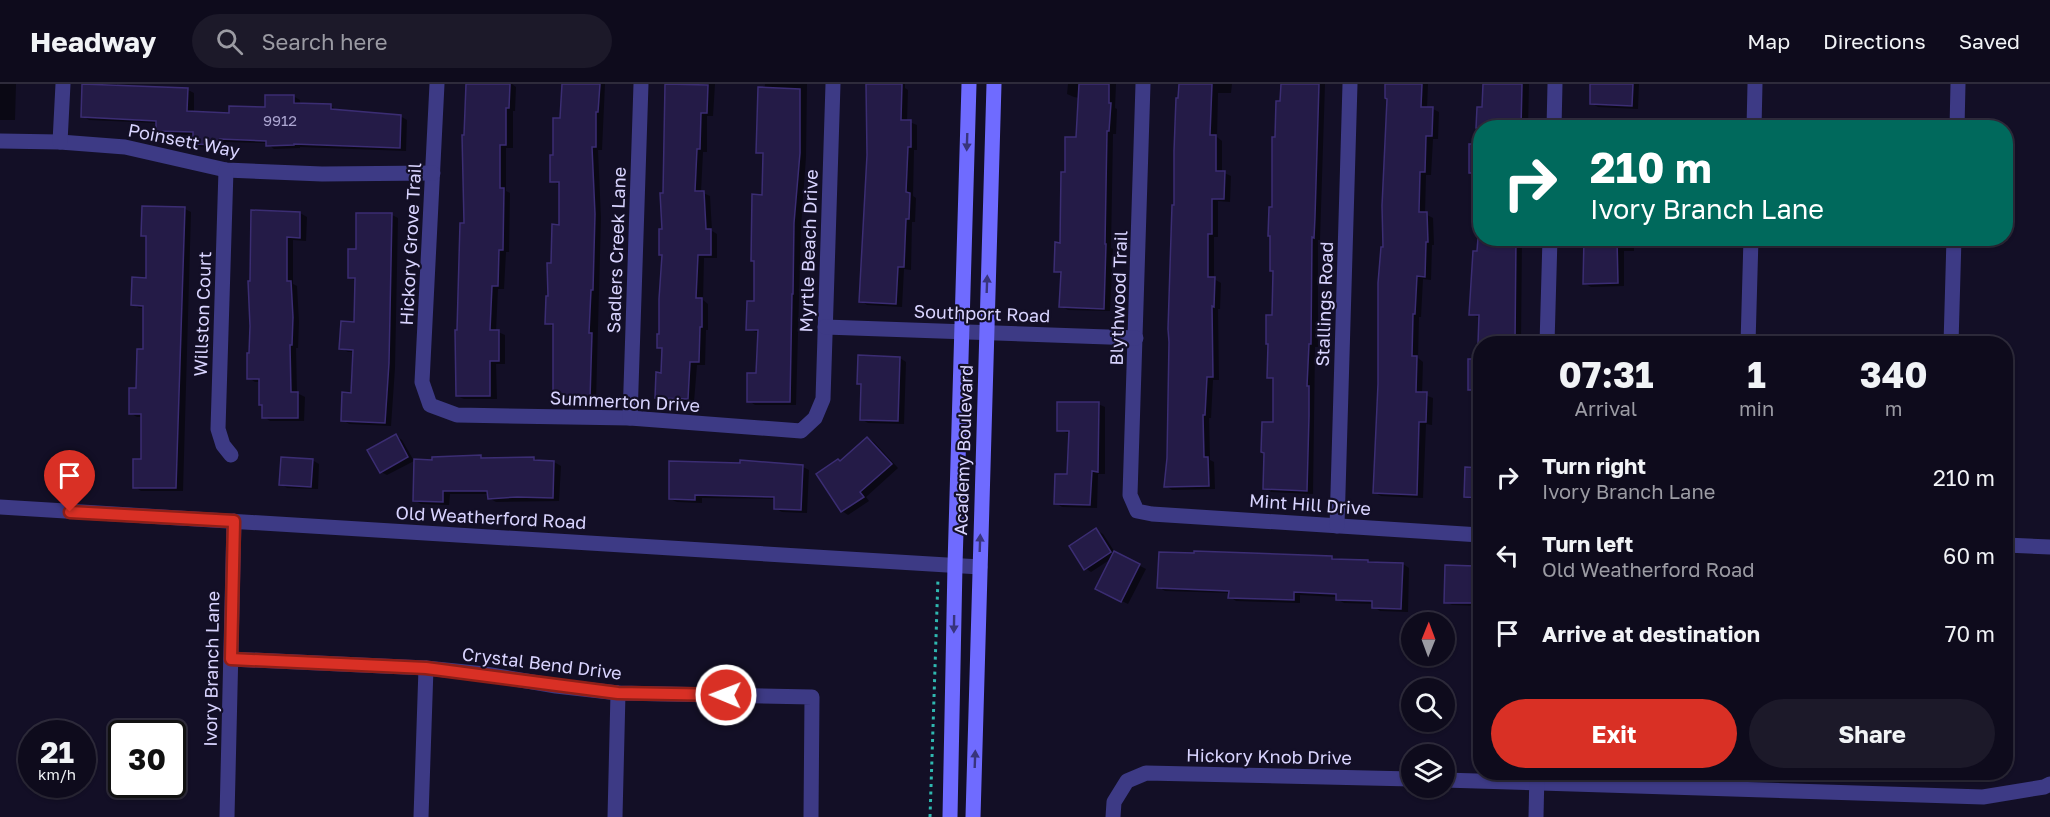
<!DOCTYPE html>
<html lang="en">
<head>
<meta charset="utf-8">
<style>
  :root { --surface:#0e0b1c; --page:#1c1929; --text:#f1f3f6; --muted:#9b9ba3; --line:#2e2b3b; --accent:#d93025 }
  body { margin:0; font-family:"Golos Text",sans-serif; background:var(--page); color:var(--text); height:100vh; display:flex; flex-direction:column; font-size:22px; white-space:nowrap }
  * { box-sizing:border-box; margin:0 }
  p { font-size:20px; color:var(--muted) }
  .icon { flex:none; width:33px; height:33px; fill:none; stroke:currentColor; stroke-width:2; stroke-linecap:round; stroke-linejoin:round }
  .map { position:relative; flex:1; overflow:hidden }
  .side { position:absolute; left:1473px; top:252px; width:540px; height:444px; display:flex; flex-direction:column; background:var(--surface); border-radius:24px; box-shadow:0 2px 4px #0004,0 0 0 2px var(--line) }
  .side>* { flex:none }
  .guide { position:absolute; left:1473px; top:36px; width:540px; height:126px; border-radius:24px; box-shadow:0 2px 4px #0004,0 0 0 2px var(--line); background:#00695c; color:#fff; overflow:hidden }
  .needle { width:39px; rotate:1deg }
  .buttons { position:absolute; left:1401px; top:528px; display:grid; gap:12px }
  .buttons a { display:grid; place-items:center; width:54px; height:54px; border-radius:50%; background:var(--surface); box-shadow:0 2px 4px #0004,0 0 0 2px var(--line); font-size:30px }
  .speed { position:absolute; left:18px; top:636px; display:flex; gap:12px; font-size:30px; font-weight:700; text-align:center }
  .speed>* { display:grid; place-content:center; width:78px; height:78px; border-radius:50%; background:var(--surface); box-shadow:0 2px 4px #0004,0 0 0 2px var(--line); line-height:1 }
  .speed small { font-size:15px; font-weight:400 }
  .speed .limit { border:3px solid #111; border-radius:9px; background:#fff; color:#111 }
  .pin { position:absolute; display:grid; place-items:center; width:51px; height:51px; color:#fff; margin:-62px -26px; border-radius:50% 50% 50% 0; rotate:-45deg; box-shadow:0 0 6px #0007 }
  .pin .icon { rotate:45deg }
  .me { position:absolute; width:66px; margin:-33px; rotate:271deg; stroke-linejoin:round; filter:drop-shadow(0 0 4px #0008) }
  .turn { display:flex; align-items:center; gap:21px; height:126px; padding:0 18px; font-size:27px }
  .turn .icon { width:78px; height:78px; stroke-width:2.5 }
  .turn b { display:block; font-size:42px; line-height:51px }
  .eta { display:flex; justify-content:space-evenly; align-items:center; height:102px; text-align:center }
  .eta b { font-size:36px; font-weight:700; line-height:42px }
  .button { display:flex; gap:12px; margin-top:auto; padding:12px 18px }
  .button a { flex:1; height:69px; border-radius:36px; background:var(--accent); color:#fff; font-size:24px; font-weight:700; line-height:69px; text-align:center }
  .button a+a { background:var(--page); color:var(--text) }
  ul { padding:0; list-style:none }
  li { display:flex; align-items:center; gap:18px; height:78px; padding:0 18px }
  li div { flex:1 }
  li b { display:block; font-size:22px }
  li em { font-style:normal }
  header { display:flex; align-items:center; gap:36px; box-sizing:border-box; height:84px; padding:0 30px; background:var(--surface); border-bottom:2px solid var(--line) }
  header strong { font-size:28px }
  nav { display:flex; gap:33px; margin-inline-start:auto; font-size:21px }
  .search { width:420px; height:54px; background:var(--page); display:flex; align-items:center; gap:15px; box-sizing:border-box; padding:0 21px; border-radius:33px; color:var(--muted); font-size:22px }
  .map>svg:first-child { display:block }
  .shadow { fill:#0007 }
  .building { fill:#241b47; stroke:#3b2d73; stroke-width:1.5 }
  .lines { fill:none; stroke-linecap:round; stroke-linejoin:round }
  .path { stroke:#2fb8b0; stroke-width:3; stroke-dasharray:3 4.5; stroke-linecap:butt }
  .minor { stroke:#3d3a85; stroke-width:15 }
  .secondary { stroke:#6f6bff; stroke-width:15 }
  .oneway { fill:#38347d }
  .route-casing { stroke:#8d1f18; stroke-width:15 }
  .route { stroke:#d93025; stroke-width:10 }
  .labels { text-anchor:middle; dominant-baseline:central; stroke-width:4.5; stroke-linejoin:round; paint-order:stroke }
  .number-label { font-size:15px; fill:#aca6d1 }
  .street-label { font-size:18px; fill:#d9d4ff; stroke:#130f26 }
</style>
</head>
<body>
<header>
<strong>Headway</strong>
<div class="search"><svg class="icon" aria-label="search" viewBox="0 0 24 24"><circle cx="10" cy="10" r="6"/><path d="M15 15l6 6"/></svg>Search here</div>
<nav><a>Map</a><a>Directions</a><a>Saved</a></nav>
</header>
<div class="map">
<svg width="2050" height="733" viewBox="0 0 2050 733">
  <rect width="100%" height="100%" fill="#130f26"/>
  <g class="shadow">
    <path d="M0,0H16L15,36H0Z"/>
    <path d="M83,0H117V2L188,6L194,9V29L230,31L267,25L293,12L300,16V21L331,22L337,26L400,32L407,36L406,67L300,63V64L274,65L267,59L226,58V64L201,63L194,60V51L164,50L157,46V39L89,36L83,32Z"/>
    <path d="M466,0H512L516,3L515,27H513V64H506V107L510,109L509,168H506L504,205H498L496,247L505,251V280H496L497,315H464L457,312L458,247L465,140Z"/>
    <path d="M564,0H605L602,66H598L601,134L596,317H561L554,314V243L547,239L552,181L560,142V101L552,97L561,36Z"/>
    <path d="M666,0H715L713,32H707V68H703L701,108L710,112L712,147L717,150V174H704L703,216L708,220V246H706L705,281H697L694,318L663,317L656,313L663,290L664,266L658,263L661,252L663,172L660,171L664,146Z"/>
    <path d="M765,0H807L806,73L801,143L796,321H755L749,317L757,290L759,249L748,245L756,219L763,112L765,72L758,68Z"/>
    <path d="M870,0H905V4L908,6L907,37L917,41V66H914L913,112L916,114L915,138H912L911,186L904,185L902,223L867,221L861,217Z"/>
    <path d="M1068,0H1116L1115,24L1117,25L1116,50H1113L1111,164L1113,165L1110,227L1068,226L1061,222L1062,191L1056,187L1062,160L1067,90L1078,54L1080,14L1074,13L1067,10Z"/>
    <path d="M1179,0H1232L1231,9H1218L1217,53L1222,57V88L1231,92L1230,118L1218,117V153H1214V195L1221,199L1220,225H1218L1219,296H1213L1211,334H1209L1210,376L1214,378L1215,405L1172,406L1166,402L1168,374Z"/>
    <path d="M1283,0H1325L1320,156H1318V263H1315L1313,410L1271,408L1265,404L1275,340V297L1268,293L1270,260L1274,232L1273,125L1276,54Z"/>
    <path d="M1388,0H1428L1427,24L1433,25L1439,28L1438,55H1433L1431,91H1426L1425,130L1433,134L1434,161H1432L1431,196L1423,195L1421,233H1419L1418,274L1423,278L1422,310L1433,314L1432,341L1426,340L1423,414L1381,412L1374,408L1385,165Z"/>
    <path d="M1484,0H1529L1528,44H1480V128L1475,125L1476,92L1470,88L1477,62L1478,25H1484Z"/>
    <path d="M1591,0H1639L1638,25L1598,23L1591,19Z"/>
    <path d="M185,125L191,128L183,407H141L135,403L143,377V333H137L130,329L138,305L145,267V224H139L133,220L148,195V154L142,151Z"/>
    <path d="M252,128L300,129L307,133L306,157L293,156V200L297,202L299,238L298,264H296L297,309L305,313L304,337H270L264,333V322L260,320V298H255L249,294Z"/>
    <path d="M1480,130V154H1522L1521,260H1480V416H1472L1465,412L1473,385L1475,342L1471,340L1473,307L1470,305L1478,277L1480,234L1470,230L1479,169Z"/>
    <path d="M392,131L398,134L395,284L391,342L349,340L343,336L352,310L355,268H348L341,264L355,239L356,197L349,193L358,166Z"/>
    <path d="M1585,154H1634V167H1624V202L1591,203L1584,199Z"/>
    <path d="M900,274L906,278L904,340L868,339L861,335L863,301L858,299Z"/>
    <path d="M1098,320L1105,323V390H1098L1097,424L1062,423L1056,419L1069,392L1070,350L1059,346Z"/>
    <path d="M396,352L402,356L414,377L387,391L381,388Z"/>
    <path d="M868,354L874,358L898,384L866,413L869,417L848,431L842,427L841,378Z"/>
    <path d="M480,373L485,375L534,374L540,378H554L561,382L559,417L496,418L489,414V410H450L449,421L421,420L414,416L434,378Z"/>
    <path d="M312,376L319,380L318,405L287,404L281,400Z"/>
    <path d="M803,383L809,386L807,429L782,428L775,424L776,415L702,414V419L677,418L670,415Z"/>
    <path d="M1096,446L1103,450L1116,470L1146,485L1128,520L1103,508L1111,475L1091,488L1085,484Z"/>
    <path d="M1331,474L1335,476L1368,478L1371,479L1403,480L1409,484L1408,528L1380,527L1374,523V520L1344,519L1337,515V513L1300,511V519L1236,517L1230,513V509L1165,507L1159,503Z"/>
    <path d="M1447,482L1475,483L1480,486V522L1452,521L1446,518Z"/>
  </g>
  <g class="building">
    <path d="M82,0L188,4L187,27L229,29V22L265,23V11H294V19L331,20V25L401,31L400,64L294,60V61L266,62V57L220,55V61L193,60V48L156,47V37L81,33Z"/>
    <path d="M466,0H510L509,24H506V61H500V104H504L503,166H499L498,202H492L490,246H499V277H490V312H456L455,246H457L460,139H464L462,51H464Z"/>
    <path d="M562,0H600L598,28H596V63H592L595,130L593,206H591L589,249H592L590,315L553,314V240H545L546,212H548L547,179H551L552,140L559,141V98H550V71H553V34H560Z"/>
    <path d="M665,0L708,1L707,29H701L700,65H697L695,107H704L706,145H711V171H698L696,214H702V243H700L699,278H690L688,315L655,314L656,288L661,289L662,264H657V250H659V215L662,171H659V145H662L660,109H663Z"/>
    <path d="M866,0H902L901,36H911V63H908L906,108L910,109L909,135H906L904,183H898L896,220L859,218L867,71Z"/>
    <path d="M1079,0H1109V19H1111L1109,47H1107L1105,160H1106L1104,225L1059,223L1061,188H1054L1055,158L1060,159L1061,88H1065V53H1076Z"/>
    <path d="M1179,0H1212L1210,51H1216V87H1225L1224,115H1212V150H1208V193H1215L1214,223L1212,222L1213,293H1207L1205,331H1203L1204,373H1208L1209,402L1164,403L1167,374L1169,258L1168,245L1172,121H1174V67L1176,14H1178Z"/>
    <path d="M1281,0H1319L1315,133L1314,154L1312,153L1311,260H1309L1307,302H1309V332L1307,407L1263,405L1264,369L1261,368L1262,338H1273V294H1267L1268,260H1266V231H1272L1273,187H1270V152H1268L1269,123H1272V53H1275L1276,17H1280Z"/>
    <path d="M1385,0H1422L1421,23H1433L1432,52H1426L1425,88H1420L1419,128H1427L1428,158H1426L1425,193L1417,192L1415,230H1413L1412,272H1417L1416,308H1427L1426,338H1419L1417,411L1373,409L1378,300V199L1381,163H1383L1382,122L1387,15L1385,14Z"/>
    <path d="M1483,0H1522L1521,44H1476L1477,23H1482Z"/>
    <path d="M1590,0H1633L1632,22L1590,20Z"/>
    <path d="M758,3L800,5V69L794,139L793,210H792L790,318H747V289H756L758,246H746L747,217H754V177H751L752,110L762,111L763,69H756Z"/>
    <rect x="1469" y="60" width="11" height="29"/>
    <path d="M142,122L185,123L176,404H133V375H141V330H129V304H136L137,265H143V222L131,221L132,193L146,194V152H141Z"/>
    <path d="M251,126L300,128V154L287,153V197H291L293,233L292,261H290L291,308H298V334H262V321H259V295H247V269H249L250,242L248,197H250Z"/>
    <path d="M356,129H392L389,279L385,339L341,337L342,308L351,309L353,266L339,265L341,237L354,238L355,194H348V165H356Z"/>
    <path d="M1478,154H1516L1515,260H1478L1479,231H1469L1473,167H1477Z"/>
    <path d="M1584,154H1617L1618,199L1583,200Z"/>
    <path d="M858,271L900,273L898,337L860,336L861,300H857Z"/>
    <rect x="1468" y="275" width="12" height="31"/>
    <path d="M1057,318H1099L1098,388L1092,387L1090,421L1054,420L1055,390H1067L1069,347H1057Z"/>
    <path d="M396,350L408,373L380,389L367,366Z"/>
    <path d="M867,353L892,380L860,408L864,413L841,428L816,390L838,375L840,377Z"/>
    <path d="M481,371V374L534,373V376L554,377L553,414L517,413L488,415L487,407H443V418L413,417L414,375L432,376V373Z"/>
    <path d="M281,373L313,375L311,403L279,401Z"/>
    <path d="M740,376L803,381L801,426L774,425V413L695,411V416L669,415V377L740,379Z"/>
    <path d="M1465,383L1480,384V414L1464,413Z"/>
    <path d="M1096,444L1111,468L1084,486L1069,462Z"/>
    <path d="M1114,467L1140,480L1121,518L1095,505Z"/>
    <path d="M1194,467L1332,472V475L1368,476V478L1403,479L1401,525L1372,524V517L1336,516V510L1294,508V516L1264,515L1228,514L1229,507L1157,504L1159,468L1194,469Z"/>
    <path d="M1445,481L1475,482V519H1444Z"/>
  </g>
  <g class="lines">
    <path class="path" d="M930,733L938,494"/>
    <g class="minor">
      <path d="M437,0L422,298L430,321L457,331L630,334L801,347L815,334L823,315L833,0"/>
      <path d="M1143,0L1130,411L1137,427L1152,430L1480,451"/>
      <path d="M1554,44L1555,0"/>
      <path d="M1754,44L1755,0"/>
      <path d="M1957,44L1958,0"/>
      <path d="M0,57L60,58L125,63L226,86L322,90L433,89"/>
      <path d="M60,58L63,0"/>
      <path d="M226,86L218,345L223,361L231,371"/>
      <path d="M825,243L1136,254"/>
      <path d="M1547,260L1550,154"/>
      <path d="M1748,260L1751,154"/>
      <path d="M1951,260L1954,154"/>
      <path d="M630,334L641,0"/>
      <path d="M0,423L980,483"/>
      <path d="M1337,442L1350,0"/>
      <path d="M2006,461L2050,463"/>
      <path d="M231,575L426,584L485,590L556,602L618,609L812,613L811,733"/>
      <path d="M1444,696L1983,713L2044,703L2050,700"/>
      <path d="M227,733L234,437"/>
      <path d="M421,733L426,584"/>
      <path d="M615,733L618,609"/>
      <path d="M1113,733L1114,718L1127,697L1146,689L1412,695"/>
      <path d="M1536,733L1537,688"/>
    </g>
    <g class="secondary">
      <path d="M950,733L955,481L969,0"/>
      <path d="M973,733L994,0"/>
    </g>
  </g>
  <defs><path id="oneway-solid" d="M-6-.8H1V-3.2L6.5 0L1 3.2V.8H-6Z" transform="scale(1.5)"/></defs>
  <g class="oneway">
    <use href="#oneway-solid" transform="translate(967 58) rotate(92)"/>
    <use href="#oneway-solid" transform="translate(987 200) rotate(-88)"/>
    <use href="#oneway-solid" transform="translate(980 459) rotate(-88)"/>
    <use href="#oneway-solid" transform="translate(954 540) rotate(91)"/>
    <use href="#oneway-solid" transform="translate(975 675) rotate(-88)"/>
  </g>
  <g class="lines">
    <defs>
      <path id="route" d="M70,428L234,437L231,575L426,584L618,609L726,611"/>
    </defs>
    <use href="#route" class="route-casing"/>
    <use href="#route" class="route"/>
  </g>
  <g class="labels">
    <g class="number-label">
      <text x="280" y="36">9912</text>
    </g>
    <g class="street-label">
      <text transform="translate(184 56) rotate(11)">Poinsett Way</text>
      <text transform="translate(410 160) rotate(-87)">Hickory Grove Trail</text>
      <text transform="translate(616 166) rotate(-88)">Sadlers Creek Lane</text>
      <text transform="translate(808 167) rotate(-88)">Myrtle Beach Drive</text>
      <text transform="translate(1118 214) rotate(-88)">Blythwood Trail</text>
      <text transform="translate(1324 220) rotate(-88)">Stallings Road</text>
      <text transform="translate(982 229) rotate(2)">Southport Road</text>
      <text transform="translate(202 230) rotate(-88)">Willston Court</text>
      <text transform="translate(625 317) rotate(3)">Summerton Drive</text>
      <text transform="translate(963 366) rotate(-88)">Academy Boulevard</text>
      <text transform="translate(1310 420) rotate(4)">Mint Hill Drive</text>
      <text transform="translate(491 433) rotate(3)">Old Weatherford Road</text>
      <text transform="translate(542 579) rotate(7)">Crystal Bend Drive</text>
      <text transform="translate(211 585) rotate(-89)">Ivory Branch Lane</text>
      <text transform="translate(1269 672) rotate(1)">Hickory Knob Drive</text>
    </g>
  </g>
</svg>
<div class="buttons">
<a><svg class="needle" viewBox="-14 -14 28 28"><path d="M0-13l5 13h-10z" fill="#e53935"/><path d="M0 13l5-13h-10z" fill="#9b9ba3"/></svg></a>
<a><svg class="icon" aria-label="search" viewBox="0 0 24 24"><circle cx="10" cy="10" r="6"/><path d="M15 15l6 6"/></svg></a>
<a><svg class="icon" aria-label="layers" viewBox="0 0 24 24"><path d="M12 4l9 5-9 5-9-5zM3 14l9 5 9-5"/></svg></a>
</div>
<div class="speed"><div>21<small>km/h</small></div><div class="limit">30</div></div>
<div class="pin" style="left:70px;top:428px;background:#d93025"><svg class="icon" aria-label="arrive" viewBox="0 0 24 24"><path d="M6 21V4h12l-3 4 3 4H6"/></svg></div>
<svg class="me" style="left:726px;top:611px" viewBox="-20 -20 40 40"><circle r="17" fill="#d93025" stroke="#fff" stroke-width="3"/><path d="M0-11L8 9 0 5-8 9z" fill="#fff"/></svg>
<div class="guide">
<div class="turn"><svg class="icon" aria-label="right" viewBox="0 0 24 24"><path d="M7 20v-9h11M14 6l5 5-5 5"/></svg><div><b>210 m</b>Ivory Branch Lane</div></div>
</div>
<section class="side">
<div class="eta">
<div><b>07:31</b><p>Arrival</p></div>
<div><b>1</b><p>min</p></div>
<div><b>340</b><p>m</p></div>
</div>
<ul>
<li><svg class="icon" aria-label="right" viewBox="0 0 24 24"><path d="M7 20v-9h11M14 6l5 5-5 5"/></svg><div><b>Turn right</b><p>Ivory Branch Lane</p></div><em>210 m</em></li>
<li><svg class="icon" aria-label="left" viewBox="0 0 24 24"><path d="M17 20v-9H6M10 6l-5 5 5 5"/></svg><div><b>Turn left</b><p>Old Weatherford Road</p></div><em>60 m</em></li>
<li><svg class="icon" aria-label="arrive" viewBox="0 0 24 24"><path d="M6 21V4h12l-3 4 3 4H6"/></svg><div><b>Arrive at destination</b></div><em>70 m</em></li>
</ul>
<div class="button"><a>Exit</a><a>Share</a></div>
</section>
</div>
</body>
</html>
